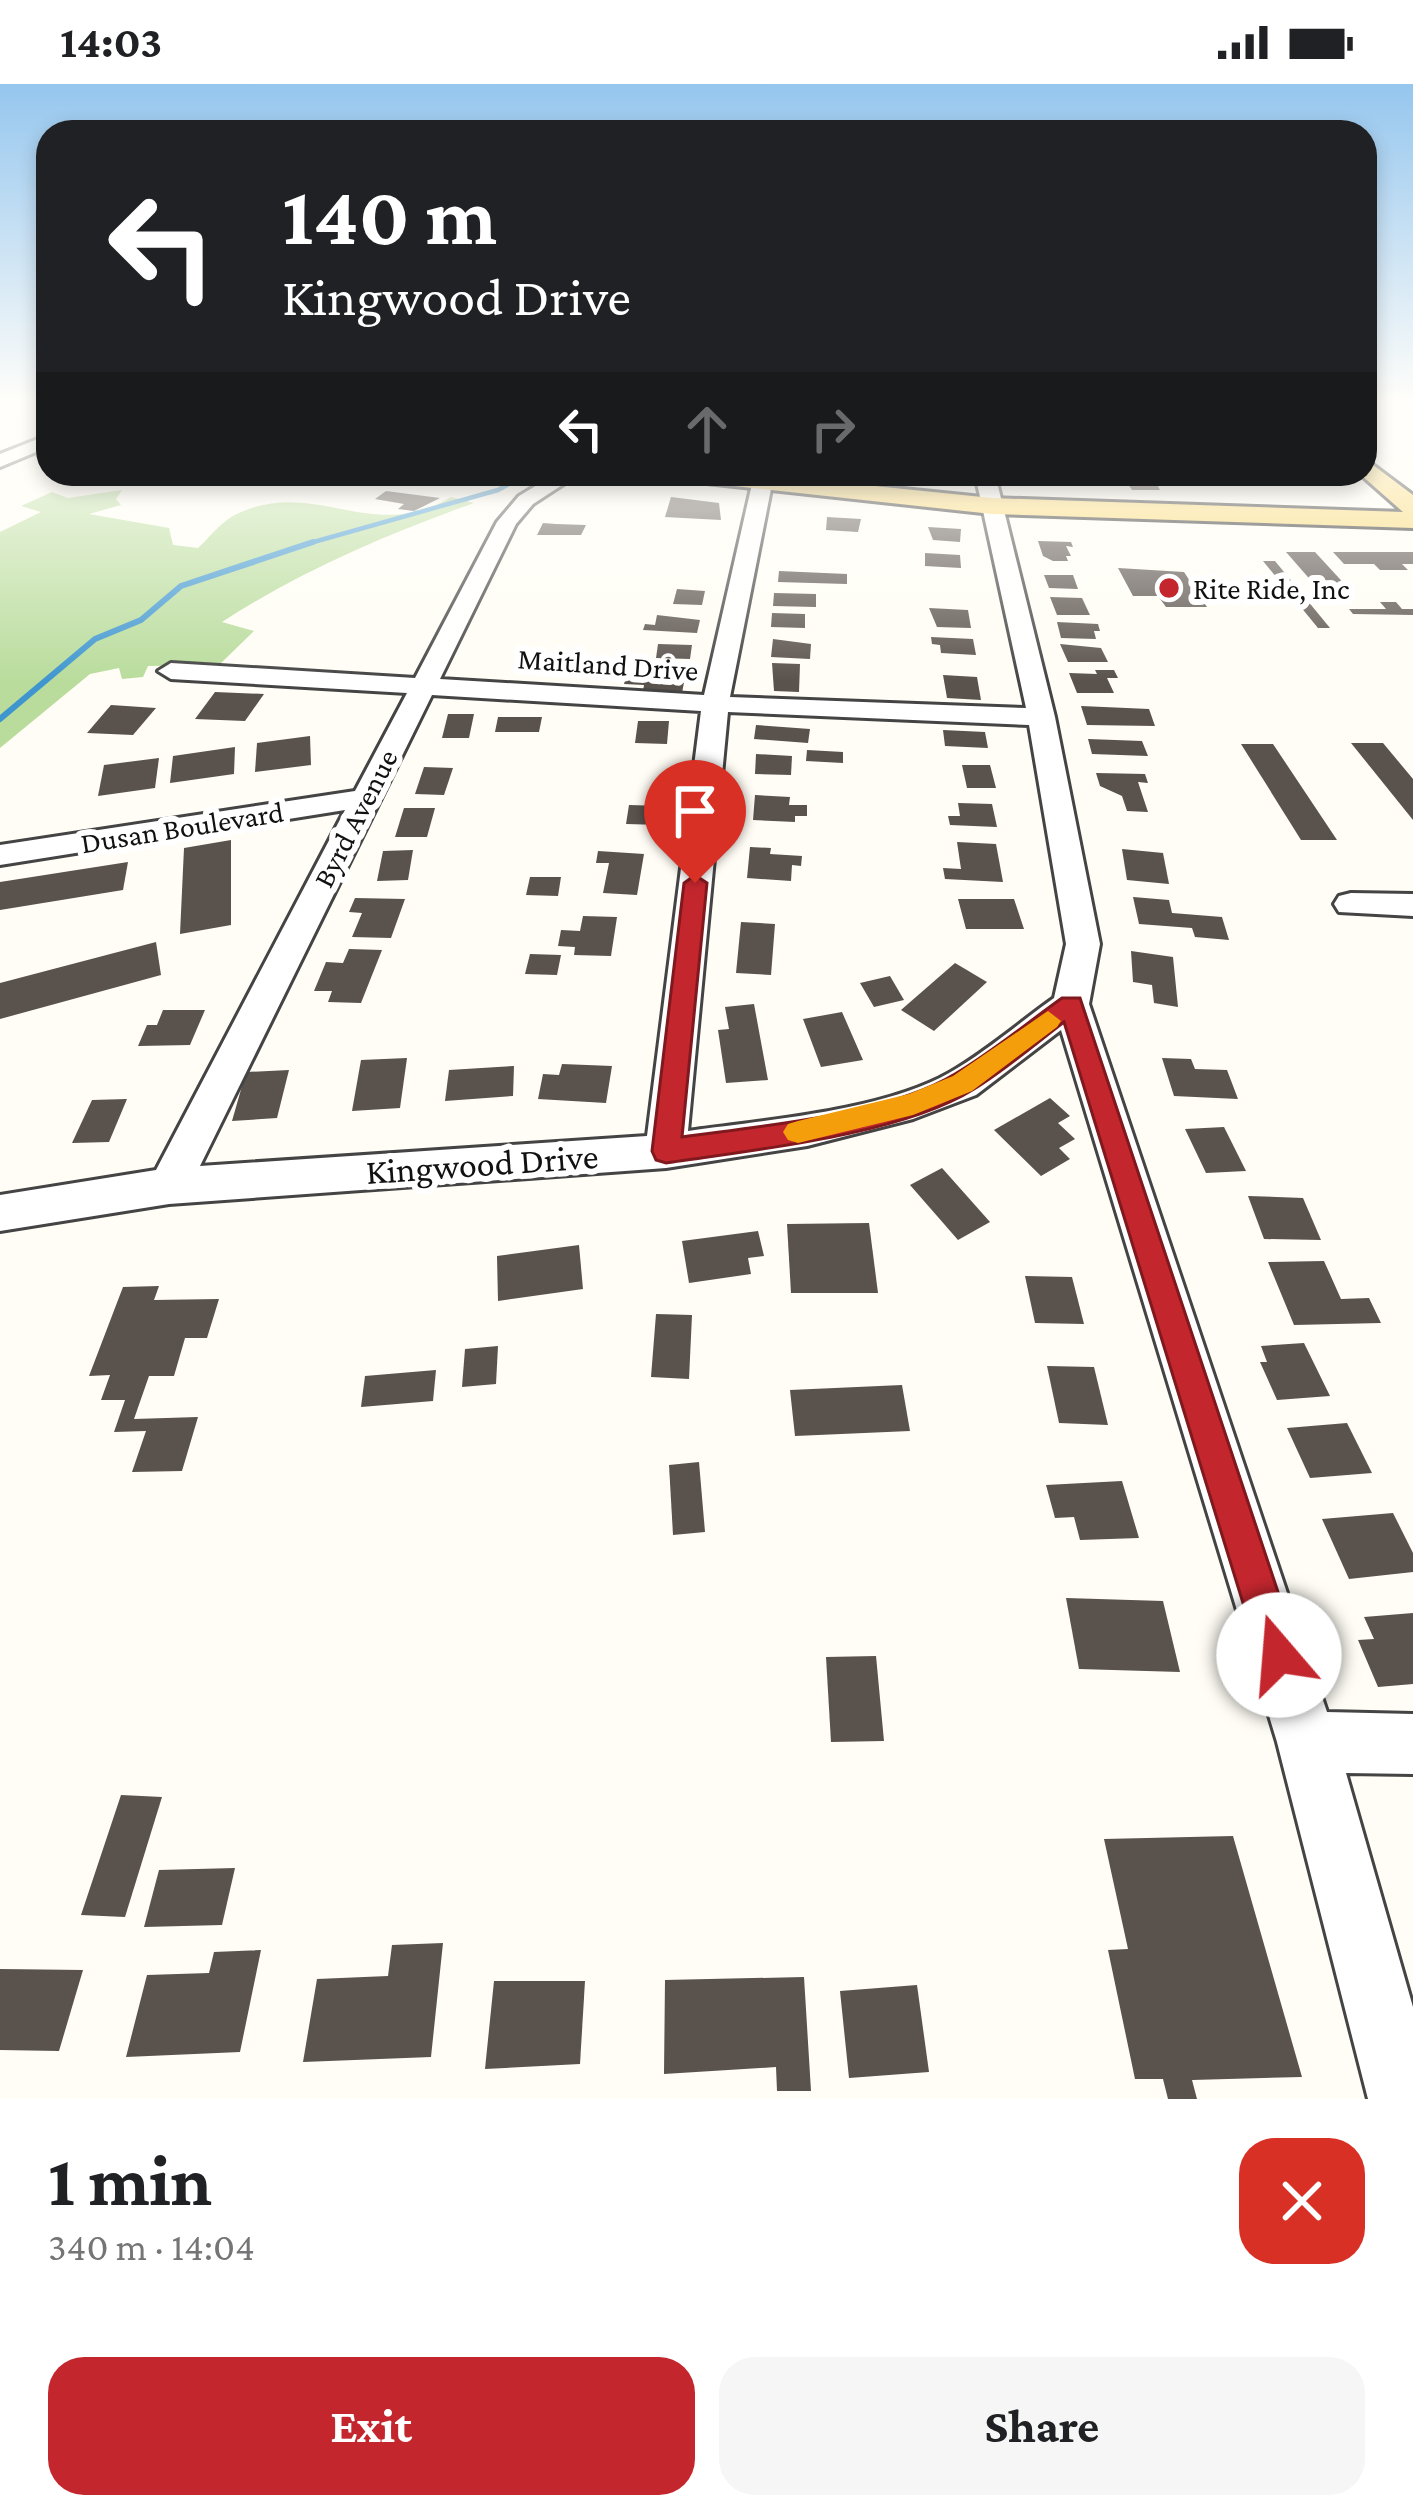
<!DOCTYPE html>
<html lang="en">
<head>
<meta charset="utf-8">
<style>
  :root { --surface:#fff; --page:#f6f6f6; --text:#202124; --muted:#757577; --accent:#c4262e }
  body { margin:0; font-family:"Crimson Pro",serif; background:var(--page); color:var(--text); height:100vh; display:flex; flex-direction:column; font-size:45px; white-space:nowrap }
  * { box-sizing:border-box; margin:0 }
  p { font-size:39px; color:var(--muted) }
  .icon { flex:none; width:66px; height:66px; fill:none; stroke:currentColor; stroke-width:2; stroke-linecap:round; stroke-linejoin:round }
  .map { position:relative; height:2015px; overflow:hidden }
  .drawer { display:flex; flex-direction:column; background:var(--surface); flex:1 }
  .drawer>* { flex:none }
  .banner { position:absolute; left:36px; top:36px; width:1341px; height:366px; border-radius:36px; box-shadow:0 6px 18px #0003; background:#202124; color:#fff; overflow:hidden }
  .pin { position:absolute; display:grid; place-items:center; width:102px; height:102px; color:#fff; margin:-123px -51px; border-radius:50% 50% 50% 0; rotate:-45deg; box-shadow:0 0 12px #0007 }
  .pin .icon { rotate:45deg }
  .me { position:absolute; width:132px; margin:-66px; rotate:342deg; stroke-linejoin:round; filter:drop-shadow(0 0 9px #0008) }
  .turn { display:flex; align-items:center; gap:42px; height:252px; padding:0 48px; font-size:54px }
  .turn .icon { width:156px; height:156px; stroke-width:2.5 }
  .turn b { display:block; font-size:84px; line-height:102px }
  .lanes { display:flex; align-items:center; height:114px; padding:0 48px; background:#0003; justify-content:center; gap:60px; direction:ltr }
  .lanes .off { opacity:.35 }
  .round { display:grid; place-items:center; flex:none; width:126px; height:126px; border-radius:36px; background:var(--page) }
  .overview { display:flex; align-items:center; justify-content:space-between; height:204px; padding:0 48px }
  h1 { font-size:72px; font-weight:700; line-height:90px }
  .action { display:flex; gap:24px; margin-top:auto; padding:24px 48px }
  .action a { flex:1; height:138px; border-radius:36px; background:var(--accent); color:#fff; font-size:48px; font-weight:700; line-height:138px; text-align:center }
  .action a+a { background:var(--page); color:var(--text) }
  .status { display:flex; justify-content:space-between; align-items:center; height:84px; padding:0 60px; background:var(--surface); direction:ltr }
  .status svg { height:33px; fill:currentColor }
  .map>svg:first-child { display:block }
  .forest { fill:#b9dc9c }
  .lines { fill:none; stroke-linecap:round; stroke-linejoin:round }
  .stream-far1 { stroke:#3f96cf; stroke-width:4.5 }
  .stream { stroke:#3f96cf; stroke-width:6 }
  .building { fill:#5a524d }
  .minor-casing { stroke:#444; stroke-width:6 }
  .major-casing { stroke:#222; stroke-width:6 }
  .minor { fill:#fff; fill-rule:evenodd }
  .major { fill:#f9d66b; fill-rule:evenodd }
  .route { fill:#c4262e; stroke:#7f191e; stroke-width:3 }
  .slow { fill:#f59e0b }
  .poi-dot { fill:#c4262e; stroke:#fff; stroke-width:4.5 }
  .labels { text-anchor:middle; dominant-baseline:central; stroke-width:12; stroke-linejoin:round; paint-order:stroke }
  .far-poi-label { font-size:30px; fill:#111; stroke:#fff; text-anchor:start }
  .far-street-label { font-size:30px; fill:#111; stroke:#fff }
  .street-label { font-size:36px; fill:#111; stroke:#fff }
</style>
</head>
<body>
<div class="status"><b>14:03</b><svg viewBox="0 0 49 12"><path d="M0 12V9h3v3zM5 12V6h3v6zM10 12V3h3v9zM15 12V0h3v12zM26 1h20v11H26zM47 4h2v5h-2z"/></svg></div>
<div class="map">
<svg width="1413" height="2015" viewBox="0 0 1413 2015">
  <rect width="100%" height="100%" fill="#fffdf5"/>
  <path class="forest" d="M122,406L116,415L121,421L89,430L169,444L173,461L198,464C209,454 219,440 233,432C312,390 372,462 451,413L474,419C387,450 299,488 222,538L254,547L219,581L148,582L143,593L122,595L119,584L90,590L0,664V448L41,428L21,422L52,408L68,414Z"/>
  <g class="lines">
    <path class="stream-far1" d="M303,461L498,406L527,390"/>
    <path class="stream" d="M0,635L95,555L141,536L181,502L313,458"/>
  </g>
  <g class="building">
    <path d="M1121,390L1152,391L1160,406H1132Z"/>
    <path d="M1190,390H1268L1276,399L1199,402Z"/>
    <path d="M386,407L440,414L414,427L398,425L404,420L375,415Z"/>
    <path d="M671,413L719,419L721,436L665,433Z"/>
    <path d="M827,433L861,435L858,448L826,446Z"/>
    <path d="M543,439L556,440L586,441L581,451H537Z"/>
    <path d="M928,443L961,445L960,458L933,456Z"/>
    <path d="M1038,457L1071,458L1073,463L1066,462L1071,472H1066L1068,477H1053L1043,472Z"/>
    <path d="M1286,468H1315L1350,506L1321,508Z"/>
    <path d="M1333,468H1413V480H1402L1408,486H1380L1374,480H1344Z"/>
    <path d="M925,469L960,471L961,484L925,482Z"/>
    <path d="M1263,477H1275L1330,544H1318Z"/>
    <path d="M1118,484L1184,488L1207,523H1166L1158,512H1133Z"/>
    <path d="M779,487L847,490V500L778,498Z"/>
    <path d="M1044,491H1073L1078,505L1049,504Z"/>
    <path d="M677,505L705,507L702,521L673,520Z"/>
    <path d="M774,509L816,510V523L773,522Z"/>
    <path d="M1050,513L1082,514L1090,531H1057Z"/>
    <path d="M1380,518H1396L1402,525H1413V531L1353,530L1349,525H1386Z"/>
    <path d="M929,524L968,526L971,544L937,543Z"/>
    <path d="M772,529L805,530V544L771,543Z"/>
    <path d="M657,531L700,536L697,549L643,546L645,540L655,541Z"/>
    <path d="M1057,538L1098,540L1100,547H1094L1096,555L1061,554Z"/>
    <path d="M931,553L973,555L976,571L941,569L940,561L932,560Z"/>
    <path d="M773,555L811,560L810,575L771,573Z"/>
    <path d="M658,560L692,561L690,575L656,574Z"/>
    <path d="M1060,560L1101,564L1108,578H1068Z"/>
    <path d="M772,579L800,580L799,608L774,607Z"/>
    <path d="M1095,586H1114L1118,594H1107L1114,609H1077L1069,589L1097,590Z"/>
    <path d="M627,590L685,593L682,609L643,607L644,601L624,600Z"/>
    <path d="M943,591L977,593L981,616L947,614Z"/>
    <path d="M215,608L264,610L245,637L195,635Z"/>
    <path d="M111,621L156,624L133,651L87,649Z"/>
    <path d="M1081,622L1149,625L1155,642L1087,641Z"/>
    <path d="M448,630H474L469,654H442Z"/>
    <path d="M498,633H542L539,648H495Z"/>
    <path d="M638,637H669L667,660L635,659Z"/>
    <path d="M756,641L810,645L808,659L754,655Z"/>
    <path d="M943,646L985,648L988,664L945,662Z"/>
    <path d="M310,652L311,681L255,688L257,659Z"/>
    <path d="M1088,655L1142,657L1148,672L1092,670Z"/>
    <path d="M1351,659H1383L1413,695V736Z"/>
    <path d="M1241,660H1273L1337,756H1301Z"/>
    <path d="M235,663L234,690L170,699L173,672Z"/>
    <path d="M807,666L843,668V679L806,677Z"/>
    <path d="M756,670L792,672L791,691L755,690Z"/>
    <path d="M159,674L155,704L98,712L104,681Z"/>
    <path d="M962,681H990L996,704H967Z"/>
    <path d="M424,683L453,684L444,711L415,710Z"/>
    <path d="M1096,689L1145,690L1148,699L1138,698L1148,728L1127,727L1122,712L1100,702Z"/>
    <path d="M755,711L790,713L789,721H807V732H795V738L753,736Z"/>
    <path d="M958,719L992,720L997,743L950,741L948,732H960Z"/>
    <path d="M629,721L664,722L662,741L626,740Z"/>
    <path d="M404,724H435L427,753H395Z"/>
    <path d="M231,756V841L180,850L184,764Z"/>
    <path d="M957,758L996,760L1003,798L945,795L943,784L961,785Z"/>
    <path d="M750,763L771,764L770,770L802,772L801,782L792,781L791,797L747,794Z"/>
    <path d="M1122,765L1163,769L1169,800L1127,796Z"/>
    <path d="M413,766L408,796L377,797L383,767Z"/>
    <path d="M598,767L644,770L637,811L603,809L609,779H596Z"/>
    <path d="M128,778L123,806L0,826V798Z"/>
    <path d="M530,793H561L558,812L526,811Z"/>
    <path d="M1133,813L1169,816L1172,829L1222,833L1229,856L1195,853L1192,844L1139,840Z"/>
    <path d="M355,814L405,815L391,854L352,853L362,829L349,828Z"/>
    <path d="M958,815H1014L1024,845H966Z"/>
    <path d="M583,832L617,833L611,872L574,871L575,863L558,862L561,846L580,847Z"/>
    <path d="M741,838L775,840L771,891L736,889Z"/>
    <path d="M156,858L161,891L0,935V899Z"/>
    <path d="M349,865L382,866L361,919L328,918L332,907H314L326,878L343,879Z"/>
    <path d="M1131,867L1173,873L1178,923L1154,919L1152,901L1133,898Z"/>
    <path d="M530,870L561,871L557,891L525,890Z"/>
    <path d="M955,879L987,898L934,947L901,926Z"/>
    <path d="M890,892L904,916L874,923L860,899Z"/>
    <path d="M754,920L768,996L726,999L718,946L729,945L725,923Z"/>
    <path d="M163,926H205L190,961L138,962L147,941H157Z"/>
    <path d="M842,928L863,976L821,983L803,935Z"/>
    <path d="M407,974L400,1024L352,1027L361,976Z"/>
    <path d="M1162,974L1191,975L1195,985L1227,986L1238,1015L1174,1012Z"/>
    <path d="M562,980L612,982L606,1019L538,1015L543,990L559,991Z"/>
    <path d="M514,982L513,1012L445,1017L449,986Z"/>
    <path d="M289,986L277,1034L232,1037L246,988Z"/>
    <path d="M1050,1014L1070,1032L1058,1039L1075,1055L1059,1064L1070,1075L1041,1092L994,1046Z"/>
    <path d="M127,1015L109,1058L72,1059L92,1016Z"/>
    <path d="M1224,1043L1246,1087L1206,1089L1185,1045Z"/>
    <path d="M942,1084L990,1138L958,1156L910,1101Z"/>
    <path d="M1248,1112L1303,1114L1321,1156L1264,1155Z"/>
    <path d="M869,1139L878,1209H791L787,1140Z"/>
    <path d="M758,1147L764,1172L748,1174L751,1190L689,1199L682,1157Z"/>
    <path d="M579,1161L583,1205L498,1217L497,1172Z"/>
    <path d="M1324,1177L1341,1215L1369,1214L1381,1239L1294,1241L1268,1178Z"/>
    <path d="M1025,1192L1072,1193L1084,1240L1035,1239Z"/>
    <path d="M159,1202L154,1216L219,1215L207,1254H185L174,1292H149L134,1335L198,1333L182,1387L132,1388L146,1347L114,1348L125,1316H101L110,1291L89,1292L123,1203Z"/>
    <path d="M656,1230L692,1231L689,1295L651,1293Z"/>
    <path d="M1304,1259L1330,1312L1277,1316L1260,1278H1267L1261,1262Z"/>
    <path d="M498,1262L496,1300L462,1303L465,1265Z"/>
    <path d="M1047,1282L1094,1283L1108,1341L1059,1339Z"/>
    <path d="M436,1286L433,1317L361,1323L365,1292Z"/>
    <path d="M902,1301L910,1347L795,1352L790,1306Z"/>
    <path d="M1347,1339L1372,1389L1310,1394L1287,1344Z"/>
    <path d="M699,1378L705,1448L673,1451L669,1381Z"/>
    <path d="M1122,1397L1139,1454L1080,1456L1074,1433L1055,1434L1046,1401Z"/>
    <path d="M1393,1429L1413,1469V1488L1349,1495L1322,1435Z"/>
    <path d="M1066,1514L1163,1517L1180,1588L1079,1585Z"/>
    <path d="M1413,1529V1600L1378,1603L1358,1556L1374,1555L1364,1533Z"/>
    <path d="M876,1572L884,1657L831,1658L826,1573Z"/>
    <path d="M121,1711L162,1713L125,1833L81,1831Z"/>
    <path d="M1233,1752L1302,1993L1192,1996L1197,2015H1168L1163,1995H1135L1108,1866L1128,1865L1104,1755Z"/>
    <path d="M235,1784L222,1841L144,1843L159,1786Z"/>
    <path d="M443,1859L431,1973L303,1978L317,1895L388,1892L392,1861Z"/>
    <path d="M261,1866L240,1968L126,1973L147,1891L209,1889L214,1868Z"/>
    <path d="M0,1885L83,1886L59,1967L0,1966Z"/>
    <path d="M804,1893L811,2007H777L776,1983L664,1990L665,1896Z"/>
    <path d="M494,1897H585L580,1980L485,1985Z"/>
    <path d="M917,1901L929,1988L849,1994L840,1907Z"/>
  </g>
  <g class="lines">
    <defs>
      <g id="minor">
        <path d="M48,351V363L0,383V370Z"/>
        <path d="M555,390H579L533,420L516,440L440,595L704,611L752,400L762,394L772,400L730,613L1026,624L975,390H995L1055,633L1100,860L1089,920L1327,1628L1413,1630V1690L1346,1689L1413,1923V2015H1368L1277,1658L1061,946L976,1011L913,1035L807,1062L666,1084L169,1120L0,1147V1111L156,1086L345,726L0,781V761L355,707L407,609L171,595L158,587L171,579L415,594L497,438L519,412ZM432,611L701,627L647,1052L200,1082ZM728,628L1029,641L1066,860L1054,914C1020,938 986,968 949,989C882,1027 765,1036 688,1047Z"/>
        <path d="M1351,809L1413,810V832L1339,828L1334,820L1339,812Z"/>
      </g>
      <path id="major" d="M1365,375L1413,411V444L992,430L688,397L676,390H757L992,414L1403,428L1360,390H1365Z"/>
    </defs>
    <use href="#minor" class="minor-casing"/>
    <use href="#major" class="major-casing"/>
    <use href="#minor" class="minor"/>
    <use href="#major" class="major"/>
  </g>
  <linearGradient id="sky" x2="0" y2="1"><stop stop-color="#95c6ee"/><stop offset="0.53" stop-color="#fffefa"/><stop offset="1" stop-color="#fffefa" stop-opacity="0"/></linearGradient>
  <rect width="1413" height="598" fill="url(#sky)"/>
  <path class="route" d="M695,791L707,799L682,1053C761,1042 888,1031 955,990C992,968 1027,939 1062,914H1080L1299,1571L1293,1585L1279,1591L1265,1585L1259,1571L1064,938C1035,960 1005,986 974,1005C901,1051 753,1066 666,1079L656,1076L652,1067L684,799Z"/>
  <path class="slow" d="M1048,927L1061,937L1057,943L972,1007L913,1031L798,1059L788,1056L783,1048L788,1040L798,1037L909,1010L953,992Z"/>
  <circle class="poi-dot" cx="1169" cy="504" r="12"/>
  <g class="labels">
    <g class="far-poi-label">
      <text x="1193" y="504">Rite Ride, Inc</text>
    </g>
    <g class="far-street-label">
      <text transform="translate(608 580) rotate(4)">Maitland Drive</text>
      <text transform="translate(355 734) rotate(-63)">Byrd Avenue</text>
      <text transform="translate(182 743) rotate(-9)">Dusan Boulevard</text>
    </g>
    <g class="street-label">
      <text transform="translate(482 1080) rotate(-4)">Kingwood Drive</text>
    </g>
  </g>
</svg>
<div class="pin" style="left:695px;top:799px;background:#d93025"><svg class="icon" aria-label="arrive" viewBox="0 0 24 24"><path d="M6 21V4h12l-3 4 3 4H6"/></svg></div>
<svg class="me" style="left:1279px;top:1571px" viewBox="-20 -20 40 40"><circle r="19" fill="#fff"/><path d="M0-13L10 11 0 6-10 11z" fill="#c4262e"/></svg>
<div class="banner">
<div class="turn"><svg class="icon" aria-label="left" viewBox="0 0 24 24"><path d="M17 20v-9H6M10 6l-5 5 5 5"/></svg><div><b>140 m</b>Kingwood Drive</div></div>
<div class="lanes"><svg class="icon" aria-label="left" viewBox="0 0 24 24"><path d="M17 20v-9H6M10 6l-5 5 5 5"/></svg><svg class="icon off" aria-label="ahead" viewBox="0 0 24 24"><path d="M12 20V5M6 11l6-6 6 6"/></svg><svg class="icon off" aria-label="right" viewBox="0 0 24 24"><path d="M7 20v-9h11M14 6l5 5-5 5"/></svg></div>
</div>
</div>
<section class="drawer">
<div class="overview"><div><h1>1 min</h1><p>340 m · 14:04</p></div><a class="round" style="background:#d93025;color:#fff"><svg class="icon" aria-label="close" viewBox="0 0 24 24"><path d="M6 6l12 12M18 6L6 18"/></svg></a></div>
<div class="action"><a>Exit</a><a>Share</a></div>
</section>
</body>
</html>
